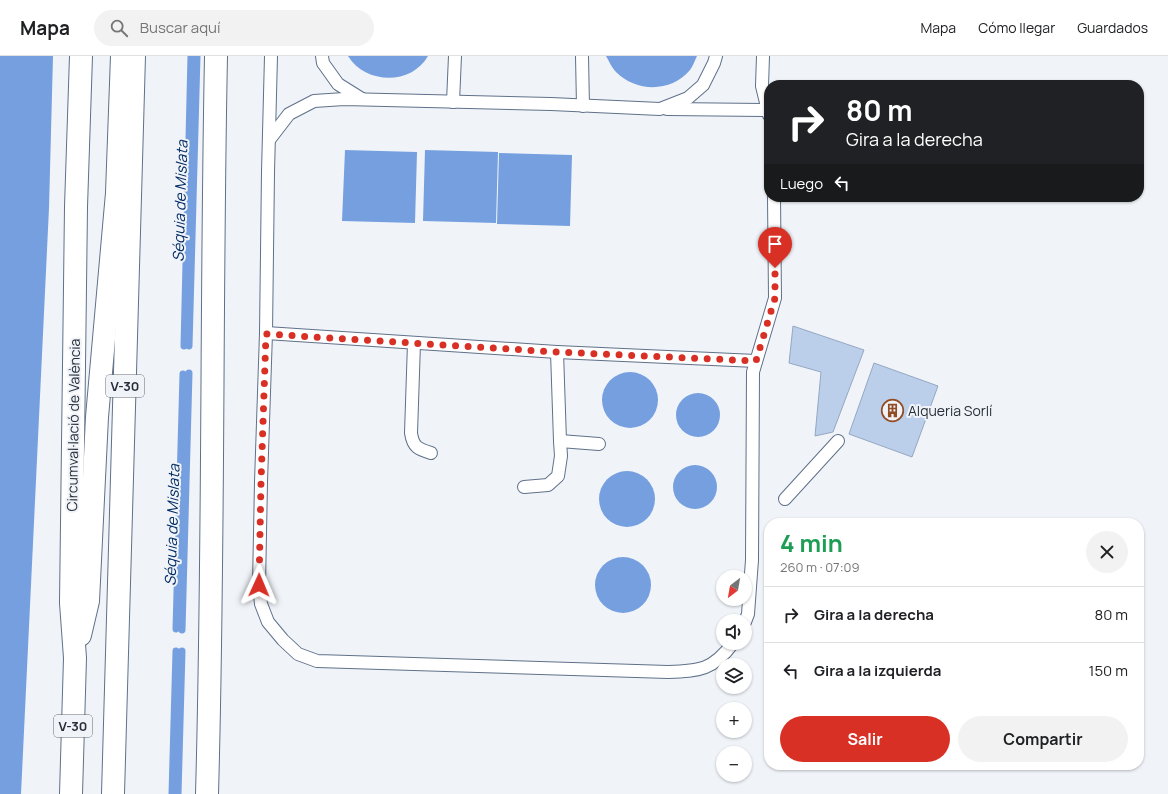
<!DOCTYPE html>
<html lang="es">
<head>
<meta charset="utf-8">
<style>
  :root { --surface:#fff; --page:#f2f2f2; --text:#202124; --muted:#757577; --line:#e0e0e0; --accent:#d93025 }
  body { margin:0; font-family:Manrope,sans-serif; background:var(--page); color:var(--text); height:100vh; display:flex; flex-direction:column; font-size:15px; white-space:nowrap }
  * { box-sizing:border-box; margin:0 }
  p { font-size:13px; color:var(--muted) }
  .icon { flex:none; width:22px; height:22px; fill:none; stroke:currentColor; stroke-width:2; stroke-linecap:round; stroke-linejoin:round }
  .map { position:relative; flex:1; overflow:hidden }
  .side { position:absolute; left:764px; top:462px; width:380px; height:252px; display:flex; flex-direction:column; background:var(--surface); border-radius:16px; box-shadow:0 1px 3px #0004 }
  .side>* { flex:none }
  .top-card { position:absolute; left:764px; top:24px; width:380px; height:122px; border-radius:16px; box-shadow:0 1px 3px #0004; background:#202124; color:#fff; overflow:hidden }
  .needle { width:26px; rotate:211deg }
  .fabs { position:absolute; left:716px; top:514px; display:grid; gap:8px }
  .fabs a { display:grid; place-items:center; width:36px; height:36px; border-radius:50%; background:var(--surface); box-shadow:0 1px 3px #0004; font-size:20px }
  .pin { position:absolute; display:grid; place-items:center; width:34px; height:34px; color:#fff; margin:-41px -17px; border-radius:50% 50% 50% 0; rotate:-45deg; box-shadow:0 0 4px #0007 }
  .pin .icon { rotate:45deg }
  .me { position:absolute; width:44px; margin:-22px; rotate:1deg; stroke-linejoin:round; filter:drop-shadow(0 0 3px #0008) }
  .turn { display:flex; align-items:center; gap:14px; height:84px; padding:0 16px; font-size:18px }
  .turn .icon { width:52px; height:52px; stroke-width:2.5 }
  .turn b { display:block; font-size:28px; line-height:34px }
  .then { display:flex; align-items:center; height:38px; padding:0 16px; background:#0003; gap:8px; font-size:15px }
  .round { display:grid; place-items:center; flex:none; width:42px; height:42px; border-radius:21px; background:var(--page) }
  .headline { display:flex; align-items:center; justify-content:space-between; height:68px; padding:0 16px }
  h1 { font-size:24px; font-weight:700; line-height:30px; color:#1e9e55 }
  .cta { display:flex; gap:8px; margin-top:auto; padding:8px 16px }
  .cta a { flex:1; height:46px; border-radius:24px; background:var(--accent); color:#fff; font-size:16px; font-weight:700; line-height:46px; text-align:center }
  .cta a+a { background:var(--page); color:var(--text) }
  ul { padding:0; list-style:none }
  li { display:flex; align-items:center; gap:12px; height:56px; padding:0 16px; border-top:1px solid var(--line) }
  li div { flex:1 }
  li b { display:block; font-size:15px }
  li em { font-style:normal }
  header { display:flex; align-items:center; gap:24px; box-sizing:border-box; height:56px; padding:0 20px; background:var(--surface); border-bottom:1px solid var(--line) }
  header strong { font-size:19px }
  nav { display:flex; gap:22px; margin-inline-start:auto; font-size:14px }
  .search { width:280px; height:36px; background:var(--page); display:flex; align-items:center; gap:10px; box-sizing:border-box; padding:0 14px; border-radius:22px; color:var(--muted); font-size:15px }
  .map>svg:first-child { display:block }
  .water { fill:#759fdf }
  .lines { fill:none; stroke-linecap:round; stroke-linejoin:round }
  .stream { stroke:#759fdf; stroke-width:7 }
  .building { fill:#bbceea; stroke:#95a7c2 }
  .service-casing { stroke:#5f7089; stroke-width:14 }
  .minor-casing { stroke:#5f7089; stroke-width:24 }
  .trunk-casing { stroke:#5f7089; stroke-width:24 }
  .motorway-casing { stroke:#5f7089; stroke-width:24 }
  .service { stroke:#fff; stroke-width:12 }
  .minor { stroke:#fff; stroke-width:22 }
  .trunk { stroke:#fff; stroke-width:22 }
  .motorway { stroke:#fff; stroke-width:22 }
  .route { stroke:#d93025; stroke-width:7; stroke-dasharray:0 12.6 }
  .labels { text-anchor:middle; dominant-baseline:central; stroke-width:4; stroke-linejoin:round; paint-order:stroke }
  .shield { fill:#f0f4f9; stroke:#636973; stroke-width:1 }
  .shield-label { font-size:13px; font-weight:bold; fill:#272e39 }
  .poi-label { font-size:14px; fill:#272e39; stroke:#f0f4f9; text-anchor:start }
  .street-label { font-size:14px; fill:#272e39; stroke:#f0f4f9 }
  .water-label { font-size:15px; font-style:italic; fill:#042c64; stroke:#f0f4f9 }
</style>
</head>
<body>
<header>
<strong>Mapa</strong>
<div class="search"><svg class="icon" aria-label="search" viewBox="0 0 24 24"><circle cx="10" cy="10" r="6"/><path d="M15 15l6 6"/></svg>Buscar aquí</div>
<nav><a>Mapa</a><a>Cómo llegar</a><a>Guardados</a></nav>
</header>
<div class="map">
<svg width="1168" height="738" viewBox="0 0 1168 738">
  <rect width="100%" height="100%" fill="#f0f4f9"/>
  <g class="water">
    <path d="M0,0H53L49,152L21,738H0Z"/>
    <path d="M348,0H428C411,30 365,28 348,0Z"/>
    <path d="M606,0H697C695,4 693,10 690,14C671,37 636,36 616,16C612,12 609,5 606,0Z"/>
    <path d="M345,94L417,96L415,167L342,165Z"/>
    <path d="M425,94L498,96L496,167L423,165Z"/>
    <path d="M499,97L572,99L570,170L497,168Z"/>
    <circle cx="630" cy="344" r="28"/>
    <circle cx="698" cy="359" r="22"/>
    <circle cx="695" cy="431" r="22"/>
    <circle cx="627" cy="443" r="28"/>
    <circle cx="623" cy="529" r="28"/>
  </g>
  <g class="lines">
    <g class="stream">
      <path d="M184,290L191,0"/>
      <path d="M189,290L197,0"/>
      <path d="M176,573L183,318"/>
      <path d="M182,574L189,317"/>
      <path d="M172,738L176,595"/>
      <path d="M178,738L182,595"/>
    </g>
  </g>
  <g class="building">
    <path d="M793,270L864,294L833,376L815,380L821,316L789,307Z"/>
    <path d="M874,307L938,330L912,401L849,378Z"/>
  </g>
  <g class="lines">
    <defs>
      <g id="service">
        <path d="M271,0L268,116L266,277L261,426L259,529L261,548L268,566L283,584L298,598L317,605L668,616C700,615 713,614 733,587"/>
        <path d="M322,0L323,7L338,28L362,43"/>
        <path d="M582,0L583,50"/>
        <path d="M763,0L762,30L769,59"/>
        <path d="M453,46L455,0"/>
        <path d="M667,53L768,54"/>
        <path d="M269,84L289,58L314,45L344,43L551,48L660,53L688,42L703,29L714,7L716,0"/>
        <path d="M266,277L557,296L756,305"/>
        <path d="M414,287L411,377C413,391 418,393 431,397"/>
        <path d="M560,385L599,388"/>
        <path d="M524,431L548,429L558,420L561,400L560,385L557,296"/>
        <path d="M785,443L838,385"/>
        <path d="M745,566L748,558L752,504L753,316L775,242L774,141"/>
      </g>
      <path id="minor" d="M207,738C214,492 211,246 216,0"/>
      <path id="trunk" d="M113,738L134,0"/>
      <g id="motorway">
        <path d="M80,579L88,545L97,361L117,137L122,0"/>
        <path d="M71,738L75,602L71,547L76,151L81,0"/>
      </g>
    </defs>
    <use href="#service" class="service-casing"/>
    <use href="#minor" class="minor-casing"/>
    <use href="#trunk" class="trunk-casing"/>
    <use href="#motorway" class="motorway-casing"/>
    <use href="#service" class="service"/>
    <use href="#minor" class="minor"/>
    <use href="#trunk" class="trunk"/>
    <use href="#motorway" class="motorway"/>
  </g>
  <g class="lines">
    <path class="route" d="M259,529L261,426L266,278L557,296L756,305L775,242V212"/>
  </g>
  <defs>
    <symbol id="building-ring" viewBox="-11 -11 22 22"><circle r="9.5" fill="#f0f4f9" stroke="#934d25" stroke-width="1.5"/><path d="M-4-6H4V6H1V3H-1V6H-4ZM-2.5-4.3h1.7v1.8h-1.7ZM.8-4.3h1.7v1.8H.8ZM-2.5-1h1.7V.8h-1.7ZM.8-1h1.7V.8H.8Z" fill="#934d25"/></symbol>
  </defs>
  <g fill-rule="evenodd">
    <use href="#building-ring" x="880" y="342" width="25" height="25"/>
  </g>
  <g class="labels">
    <g class="shield">
      <rect x="106" y="319" width="38" height="22" rx="3"/>
      <rect x="54" y="659" width="38" height="22" rx="3"/>
    </g>
    <g class="shield-label">
      <text x="125" y="330">V-30</text>
      <text x="73" y="670">V-30</text>
    </g>
    <g class="poi-label">
      <text x="908" y="354">Alqueria Sorlí</text>
    </g>
    <g class="street-label">
      <text transform="translate(73 369) rotate(-89)">Circumval·lació de València</text>
    </g>
    <g class="water-label">
      <text transform="translate(180 145) rotate(-88)">Séquia de Mislata</text>
      <text transform="translate(172 469) rotate(-88)">Séquia de Mislata</text>
    </g>
  </g>
</svg>
<div class="fabs">
<a><svg class="needle" viewBox="-14 -14 28 28"><path d="M0-13l5 13h-10z" fill="#e53935"/><path d="M0 13l5-13h-10z" fill="#757577"/></svg></a>
<a><svg class="icon" aria-label="sound" viewBox="0 0 24 24"><path d="M4 9h4l5-4v14l-5-4H4zM17 9q2 3 0 6"/></svg></a>
<a><svg class="icon" aria-label="layers" viewBox="0 0 24 24"><path d="M12 4l9 5-9 5-9-5zM3 14l9 5 9-5"/></svg></a>
<a>+</a>
<a>−</a>
</div>
<div class="pin" style="left:775px;top:212px;background:#d93025"><svg class="icon" aria-label="arrive" viewBox="0 0 24 24"><path d="M6 21V4h12l-3 4 3 4H6"/></svg></div>
<svg class="me" style="left:259px;top:529px" viewBox="-20 -20 40 40"><path d="M0-17L14 15 0 8-14 15z" fill="#d93025" stroke="#fff" stroke-width="4"/></svg>
<div class="top-card">
<div class="turn"><svg class="icon" aria-label="right" viewBox="0 0 24 24"><path d="M7 20v-9h11M14 6l5 5-5 5"/></svg><div><b>80 m</b>Gira a la derecha</div></div>
<div class="then">Luego<svg class="icon" aria-label="left" viewBox="0 0 24 24"><path d="M17 20v-9H6M10 6l-5 5 5 5"/></svg></div>
</div>
<section class="side">
<div class="headline"><div><h1>4 min</h1><p>260 m · 07:09</p></div><a class="round"><svg class="icon" aria-label="close" viewBox="0 0 24 24"><path d="M6 6l12 12M18 6L6 18"/></svg></a></div>
<ul>
<li><svg class="icon" aria-label="right" viewBox="0 0 24 24"><path d="M7 20v-9h11M14 6l5 5-5 5"/></svg><div><b>Gira a la derecha</b></div><em>80 m</em></li>
<li><svg class="icon" aria-label="left" viewBox="0 0 24 24"><path d="M17 20v-9H6M10 6l-5 5 5 5"/></svg><div><b>Gira a la izquierda</b></div><em>150 m</em></li>
</ul>
<div class="cta"><a>Salir</a><a>Compartir</a></div>
</section>
</div>
</body>
</html>
